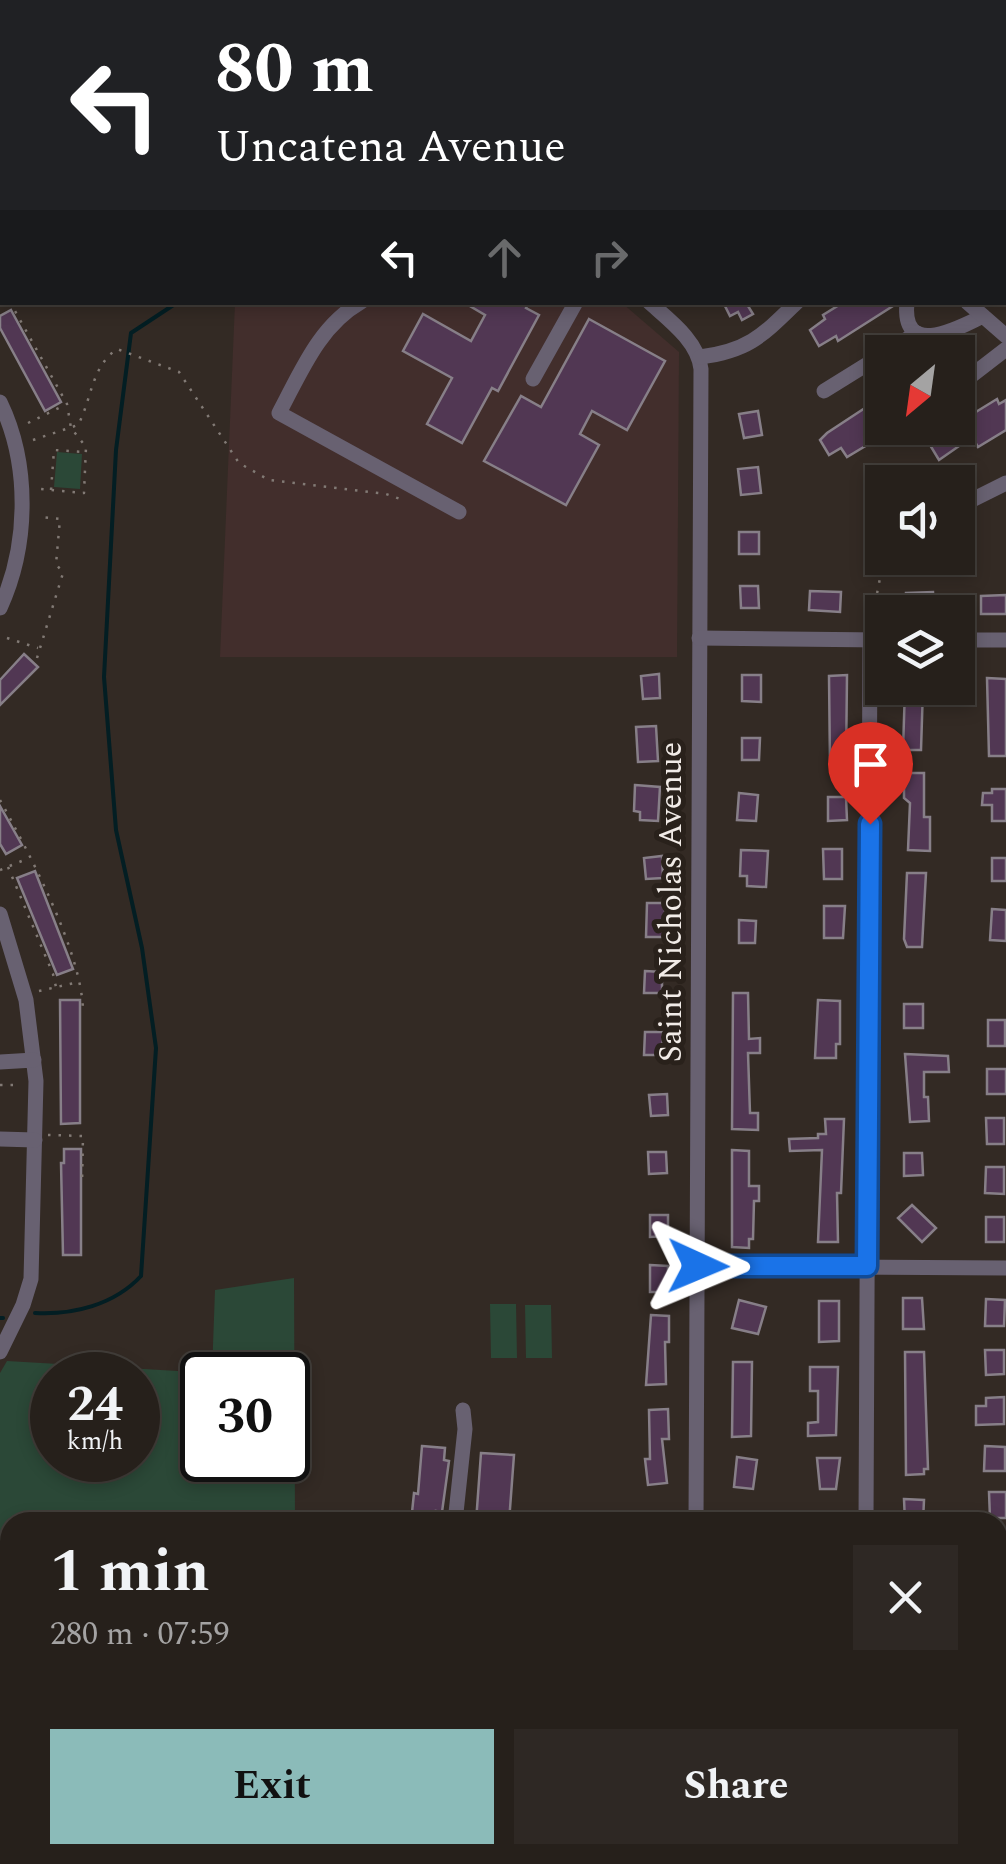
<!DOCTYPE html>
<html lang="en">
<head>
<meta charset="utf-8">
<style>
  :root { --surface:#26201b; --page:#2e2824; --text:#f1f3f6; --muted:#a4a3a3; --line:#423e3a; --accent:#8bbbb9 }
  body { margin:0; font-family:Spectral,serif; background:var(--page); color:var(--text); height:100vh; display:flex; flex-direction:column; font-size:38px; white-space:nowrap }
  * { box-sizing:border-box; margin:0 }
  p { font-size:32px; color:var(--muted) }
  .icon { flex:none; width:55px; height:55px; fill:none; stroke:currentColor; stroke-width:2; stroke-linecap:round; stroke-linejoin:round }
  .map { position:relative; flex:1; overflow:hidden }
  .sheet { position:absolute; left:0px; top:1512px; width:1008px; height:352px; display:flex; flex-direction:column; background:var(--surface); border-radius:30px 30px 0 0; box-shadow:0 5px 15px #0003,0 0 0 2px var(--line) }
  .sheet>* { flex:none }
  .banner { position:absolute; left:0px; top:0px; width:1008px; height:305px; box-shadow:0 5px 15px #0003,0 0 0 2px var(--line); background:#202124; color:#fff; overflow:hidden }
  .needle { width:65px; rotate:209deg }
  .controls { position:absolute; left:865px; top:335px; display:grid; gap:20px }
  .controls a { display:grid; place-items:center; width:110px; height:110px; border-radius:0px; background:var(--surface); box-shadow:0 5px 15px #0003,0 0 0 2px var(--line); font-size:50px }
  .speed { position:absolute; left:30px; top:1352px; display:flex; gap:20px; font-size:50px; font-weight:700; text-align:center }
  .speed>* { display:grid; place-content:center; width:130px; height:130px; border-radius:50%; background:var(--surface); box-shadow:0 5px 15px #0003,0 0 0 2px var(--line); line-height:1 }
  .speed small { font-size:25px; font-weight:400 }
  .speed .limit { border:5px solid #111; border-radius:15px; background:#fff; color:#111 }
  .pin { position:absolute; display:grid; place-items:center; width:85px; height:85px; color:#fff; margin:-102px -42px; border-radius:50% 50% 50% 0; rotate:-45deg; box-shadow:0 0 10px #0007 }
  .pin .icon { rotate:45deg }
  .me { position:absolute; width:110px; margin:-55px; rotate:91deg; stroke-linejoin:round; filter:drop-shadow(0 0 8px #0008) }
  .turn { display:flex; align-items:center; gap:35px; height:210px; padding:0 50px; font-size:45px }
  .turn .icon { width:130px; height:130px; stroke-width:2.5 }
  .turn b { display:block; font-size:70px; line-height:85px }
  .lanes { display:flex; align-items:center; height:95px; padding:0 50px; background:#0003; justify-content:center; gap:50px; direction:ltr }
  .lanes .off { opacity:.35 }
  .round { display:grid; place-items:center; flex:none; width:105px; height:105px; border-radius:0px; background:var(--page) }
  .summary { display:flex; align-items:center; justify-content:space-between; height:170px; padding:0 50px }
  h1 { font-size:60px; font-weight:700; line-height:75px }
  .button { display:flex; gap:20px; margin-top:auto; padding:20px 50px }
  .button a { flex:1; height:115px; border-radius:0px; background:var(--accent); color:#111; font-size:40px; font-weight:700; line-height:115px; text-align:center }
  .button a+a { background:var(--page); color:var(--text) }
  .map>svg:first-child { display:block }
  .education { fill:#422e2c }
  .green { fill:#2b4837; fill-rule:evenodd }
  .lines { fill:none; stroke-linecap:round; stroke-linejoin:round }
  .stream { stroke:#031e23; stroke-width:4 }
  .building { fill:#513753; stroke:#877f88; stroke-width:2.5 }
  .path { stroke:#827a75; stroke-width:2.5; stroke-dasharray:2.5 8; stroke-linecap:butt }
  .minor { stroke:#686171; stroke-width:15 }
  .route-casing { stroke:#114b97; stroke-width:25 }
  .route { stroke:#1a73e8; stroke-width:18 }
  .labels { text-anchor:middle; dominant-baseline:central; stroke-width:10; stroke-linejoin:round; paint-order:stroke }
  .street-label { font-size:32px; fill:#f1ebe7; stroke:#29211b }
</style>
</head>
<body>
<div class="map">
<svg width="1006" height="1864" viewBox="0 0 1006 1864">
  <rect width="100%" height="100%" fill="#332a24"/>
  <path class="education" d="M235,303H622L679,352L677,657H220Z"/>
  <g class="green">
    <path d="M57,452L82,454L80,489L54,487Z"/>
    <path d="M294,1278L295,1522H10V1855H295V1864H0V1373L7,1361L212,1373L215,1290ZM138,1375V1460H52V1375ZM288,1375V1460H202V1375Z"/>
    <path d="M490,1304H516L517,1358H491Z"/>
    <path d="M525,1305H551L552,1358H526Z"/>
  </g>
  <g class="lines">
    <g class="stream">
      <path d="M599,2L601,0"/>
      <path d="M35,1313C73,1315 114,1305 141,1276L156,1048L142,948L116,830L104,677L116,450L131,333L178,302"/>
      <path d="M0,1318H3"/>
    </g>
  </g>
  <g class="building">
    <path d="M463,302H529L526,308L539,315L498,391L492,388L462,443L427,424L452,378L403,351L423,314L471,341L485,315Z"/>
    <path d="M723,302H753L748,306L753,314L742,320L738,312L730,316Z"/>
    <path d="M844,302H896V304L838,341L836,336L819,346L810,330L825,319L823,315Z"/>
    <path d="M11,310L61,402L45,411L0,328V316Z"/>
    <path d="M589,319L665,361L627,430L592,411L580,434L599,445L566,505L484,461L521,396L541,407Z"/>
    <path d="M997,399L999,404L1006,400V430L978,447L972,437L939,460L930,445L938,435L950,428H958V423Z"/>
    <path d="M882,404V436L847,457L841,448L829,455L820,440L827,433L868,406L871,411Z"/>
    <path d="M758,411L762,435L744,438L739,414Z"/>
    <path d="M758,467L761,493L741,495L738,469Z"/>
    <rect x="739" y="532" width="20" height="22"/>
    <path d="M740,586H758L759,608H741Z"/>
    <path d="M810,591L841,592L840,612L809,610Z"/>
    <path d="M933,592L934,612L906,611V593Z"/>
    <path d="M1006,595V614H981V596Z"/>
    <path d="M24,654L38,667L0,705V680Z"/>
    <path d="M659,674L660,698L643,699L641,676Z"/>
    <path d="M742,675H761V702L742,701Z"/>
    <path d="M847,675L846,764H830L829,676Z"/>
    <path d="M987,678L1006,679V756H989Z"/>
    <path d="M905,688H923L921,750H903Z"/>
    <path d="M656,726L658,761L638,762L636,727Z"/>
    <path d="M742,738H760L759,760H742Z"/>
    <path d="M904,773H924V817H930V851L908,850L910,803L904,798Z"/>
    <path d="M635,785L660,787L658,821L640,820V812L634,811Z"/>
    <path d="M992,789H1006V821H992V805H982L983,793H992Z"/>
    <path d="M739,793L758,795L756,821L737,820Z"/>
    <path d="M828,797H846L847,820L828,821Z"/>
    <path d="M0,806L22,845L6,854L0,844Z"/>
    <path d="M823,849H842V879H824Z"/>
    <path d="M741,850L768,851L766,887L747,886V876H740Z"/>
    <path d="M662,856L663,878L646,879L644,858Z"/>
    <rect x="992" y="858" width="14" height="23"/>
    <path d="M35,871L73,969L57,975L17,878Z"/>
    <path d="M907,873H926L922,947H907L904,939Z"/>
    <path d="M647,903H665V937H646Z"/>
    <path d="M824,906H845L843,938H824Z"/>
    <path d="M992,909L1006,910V941L990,940Z"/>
    <path d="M739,920L756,921L755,943H739Z"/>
    <path d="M645,971L662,972V993H644Z"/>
    <path d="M733,993H748L749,1039L760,1038V1053H748L750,1113H758V1130L732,1129Z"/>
    <path d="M60,1000H80V1123L61,1124Z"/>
    <path d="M818,1000L840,1001V1044H836V1058H815Z"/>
    <rect x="904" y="1004" width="19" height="24"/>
    <rect x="988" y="1020" width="17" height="26"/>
    <path d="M645,1032H663L662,1055H644Z"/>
    <path d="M905,1054L948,1056L949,1072H924V1097H928L929,1121L910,1122Z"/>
    <rect x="987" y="1069" width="19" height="25"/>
    <path d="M667,1094L668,1115L651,1116L649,1095Z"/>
    <path d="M986,1118H1004V1144H987Z"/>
    <path d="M825,1119H844L841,1193H837L838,1242H818L822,1150L790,1151L789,1139L818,1138V1134H826Z"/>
    <path d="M64,1149H81V1255H63L61,1163H64Z"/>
    <path d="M732,1150L749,1151V1186H759V1201H754L753,1239H749V1248L732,1247Z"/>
    <path d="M648,1152H666L667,1173L649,1174Z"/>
    <path d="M904,1153H922L923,1175L904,1176Z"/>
    <path d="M986,1167H1004V1194L985,1193Z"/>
    <path d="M912,1205L936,1228L922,1242L898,1218Z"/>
    <path d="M650,1215H668V1236L650,1237Z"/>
    <rect x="986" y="1217" width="18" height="25"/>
    <path d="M650,1265L668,1266V1292H650Z"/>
    <path d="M903,1298H922L924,1329H903Z"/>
    <path d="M986,1299L1005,1300L1004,1326H985Z"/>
    <path d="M739,1300L766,1307L758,1334L732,1328Z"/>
    <path d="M819,1301H839V1341L819,1342Z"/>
    <path d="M651,1315L669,1316V1342H665L666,1384L646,1385Z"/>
    <path d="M985,1350H1004V1374L986,1375Z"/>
    <path d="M905,1352H924L928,1469H924V1474L906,1475Z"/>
    <path d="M733,1362H752L751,1436L732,1437Z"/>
    <path d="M810,1367H838L836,1435L808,1436V1423L818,1422V1391H810Z"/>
    <path d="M1004,1397V1424L976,1425V1406H986V1398Z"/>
    <path d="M668,1409L669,1439H662L667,1483L648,1485L645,1459H650L649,1410Z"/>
    <path d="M422,1446L445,1448L444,1460L449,1461L442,1512L436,1511V1522H411L414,1493L418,1494Z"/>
    <path d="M985,1446L1005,1447V1471H984Z"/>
    <path d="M481,1453L514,1455L509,1522H476Z"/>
    <path d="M737,1457L757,1460L753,1489L734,1487Z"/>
    <path d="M817,1458H840L836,1489H820Z"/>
    <path d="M989,1492H1006V1518H990Z"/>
    <path d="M904,1499L924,1500L923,1522H905Z"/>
  </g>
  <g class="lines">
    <g class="path">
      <path d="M798,0L799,2"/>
      <path d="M850,0L851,2"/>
      <path d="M801,2L807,0"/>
      <path d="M868,2L869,0"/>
      <path d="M0,289L2,292"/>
      <path d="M10,302L67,404L71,428L86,447L84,493L40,489"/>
      <path d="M28,423L65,405"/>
      <path d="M33,440L78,425C92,399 91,367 117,349L179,372L239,463L269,480L386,494L403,500"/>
      <path d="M51,490L54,450L84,452"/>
      <path d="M871,624L884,558"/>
      <path d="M7,638L38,648"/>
      <path d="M37,658L63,573L56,564L60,519L41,517"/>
      <path d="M0,800C29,853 82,952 83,1011"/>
      <path d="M8,867L53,974L56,987"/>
      <path d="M0,870L29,858"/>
      <path d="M39,991L79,982"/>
      <path d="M0,1085H19"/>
      <path d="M48,1135L83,1136L82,1184"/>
    </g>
    <g class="minor">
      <path d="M303,0L306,2"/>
      <path d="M380,0V2"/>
      <path d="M665,2L673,0"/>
      <path d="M983,2L987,0"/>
      <path d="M1005,65L1006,64"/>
      <path d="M1005,125L1006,126"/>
      <path d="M361,302C319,326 301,372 279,413L459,512"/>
      <path d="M649,302C669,320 698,341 701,369L696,1522"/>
      <path d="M907,302C901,359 957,329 983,316"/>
      <path d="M967,302L1006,336"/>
      <path d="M886,352L917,333"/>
      <path d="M700,357C749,351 763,335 797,302"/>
      <path d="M533,379L576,302"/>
      <path d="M958,386L1006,349"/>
      <path d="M824,391L882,355"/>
      <path d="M0,402C30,464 29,545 0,608"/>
      <path d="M958,507L1006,483"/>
      <path d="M699,638L882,640"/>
      <path d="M958,640H1006"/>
      <path d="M0,914L26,1000L36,1081L31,1279L23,1305L0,1352"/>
      <path d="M0,1062L34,1060"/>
      <path d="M0,1139L35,1140"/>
      <path d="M698,1266L1006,1268"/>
      <path d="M455,1522L465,1429L463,1410"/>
      <path d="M866,1522L870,640"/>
      <path d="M998,1664H1006"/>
      <path d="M418,1864L420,1855"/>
      <path d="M696,1864V1855"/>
      <path d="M867,1864V1855"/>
    </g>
  </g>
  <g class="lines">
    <defs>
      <path id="route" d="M698,1266H867L870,824"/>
    </defs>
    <use href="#route" class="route-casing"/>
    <use href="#route" class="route"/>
  </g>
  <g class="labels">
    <g class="street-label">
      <text transform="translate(671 902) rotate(-90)">Saint Nicholas Avenue</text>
    </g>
  </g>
</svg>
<div class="controls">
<a><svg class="needle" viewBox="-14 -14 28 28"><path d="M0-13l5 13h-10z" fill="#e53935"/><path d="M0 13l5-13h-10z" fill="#a4a3a3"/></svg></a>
<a><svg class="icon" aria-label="sound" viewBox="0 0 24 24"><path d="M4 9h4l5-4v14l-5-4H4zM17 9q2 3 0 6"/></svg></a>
<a><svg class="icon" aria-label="layers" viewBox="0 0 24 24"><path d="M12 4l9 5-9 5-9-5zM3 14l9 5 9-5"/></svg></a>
</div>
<div class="speed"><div>24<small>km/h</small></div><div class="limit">30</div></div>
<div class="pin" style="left:870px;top:824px;background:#d93025"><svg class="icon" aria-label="arrive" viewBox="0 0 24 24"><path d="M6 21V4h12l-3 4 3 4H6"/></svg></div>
<svg class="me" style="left:698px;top:1266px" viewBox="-20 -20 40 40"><path d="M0-17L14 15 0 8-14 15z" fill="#1a73e8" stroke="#fff" stroke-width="4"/></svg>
<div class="banner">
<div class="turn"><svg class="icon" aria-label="left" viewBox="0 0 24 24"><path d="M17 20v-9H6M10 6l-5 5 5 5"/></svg><div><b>80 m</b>Uncatena Avenue</div></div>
<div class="lanes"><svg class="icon" aria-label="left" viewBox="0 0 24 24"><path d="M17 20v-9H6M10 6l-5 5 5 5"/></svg><svg class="icon off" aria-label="ahead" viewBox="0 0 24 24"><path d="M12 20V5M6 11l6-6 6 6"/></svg><svg class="icon off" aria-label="right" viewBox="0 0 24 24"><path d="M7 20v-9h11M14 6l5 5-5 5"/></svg></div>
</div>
<section class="sheet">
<div class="summary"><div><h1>1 min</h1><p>280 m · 07:59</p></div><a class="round"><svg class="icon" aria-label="close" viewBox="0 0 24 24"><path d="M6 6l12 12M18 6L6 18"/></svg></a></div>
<div class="button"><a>Exit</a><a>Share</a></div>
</section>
</div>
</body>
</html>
